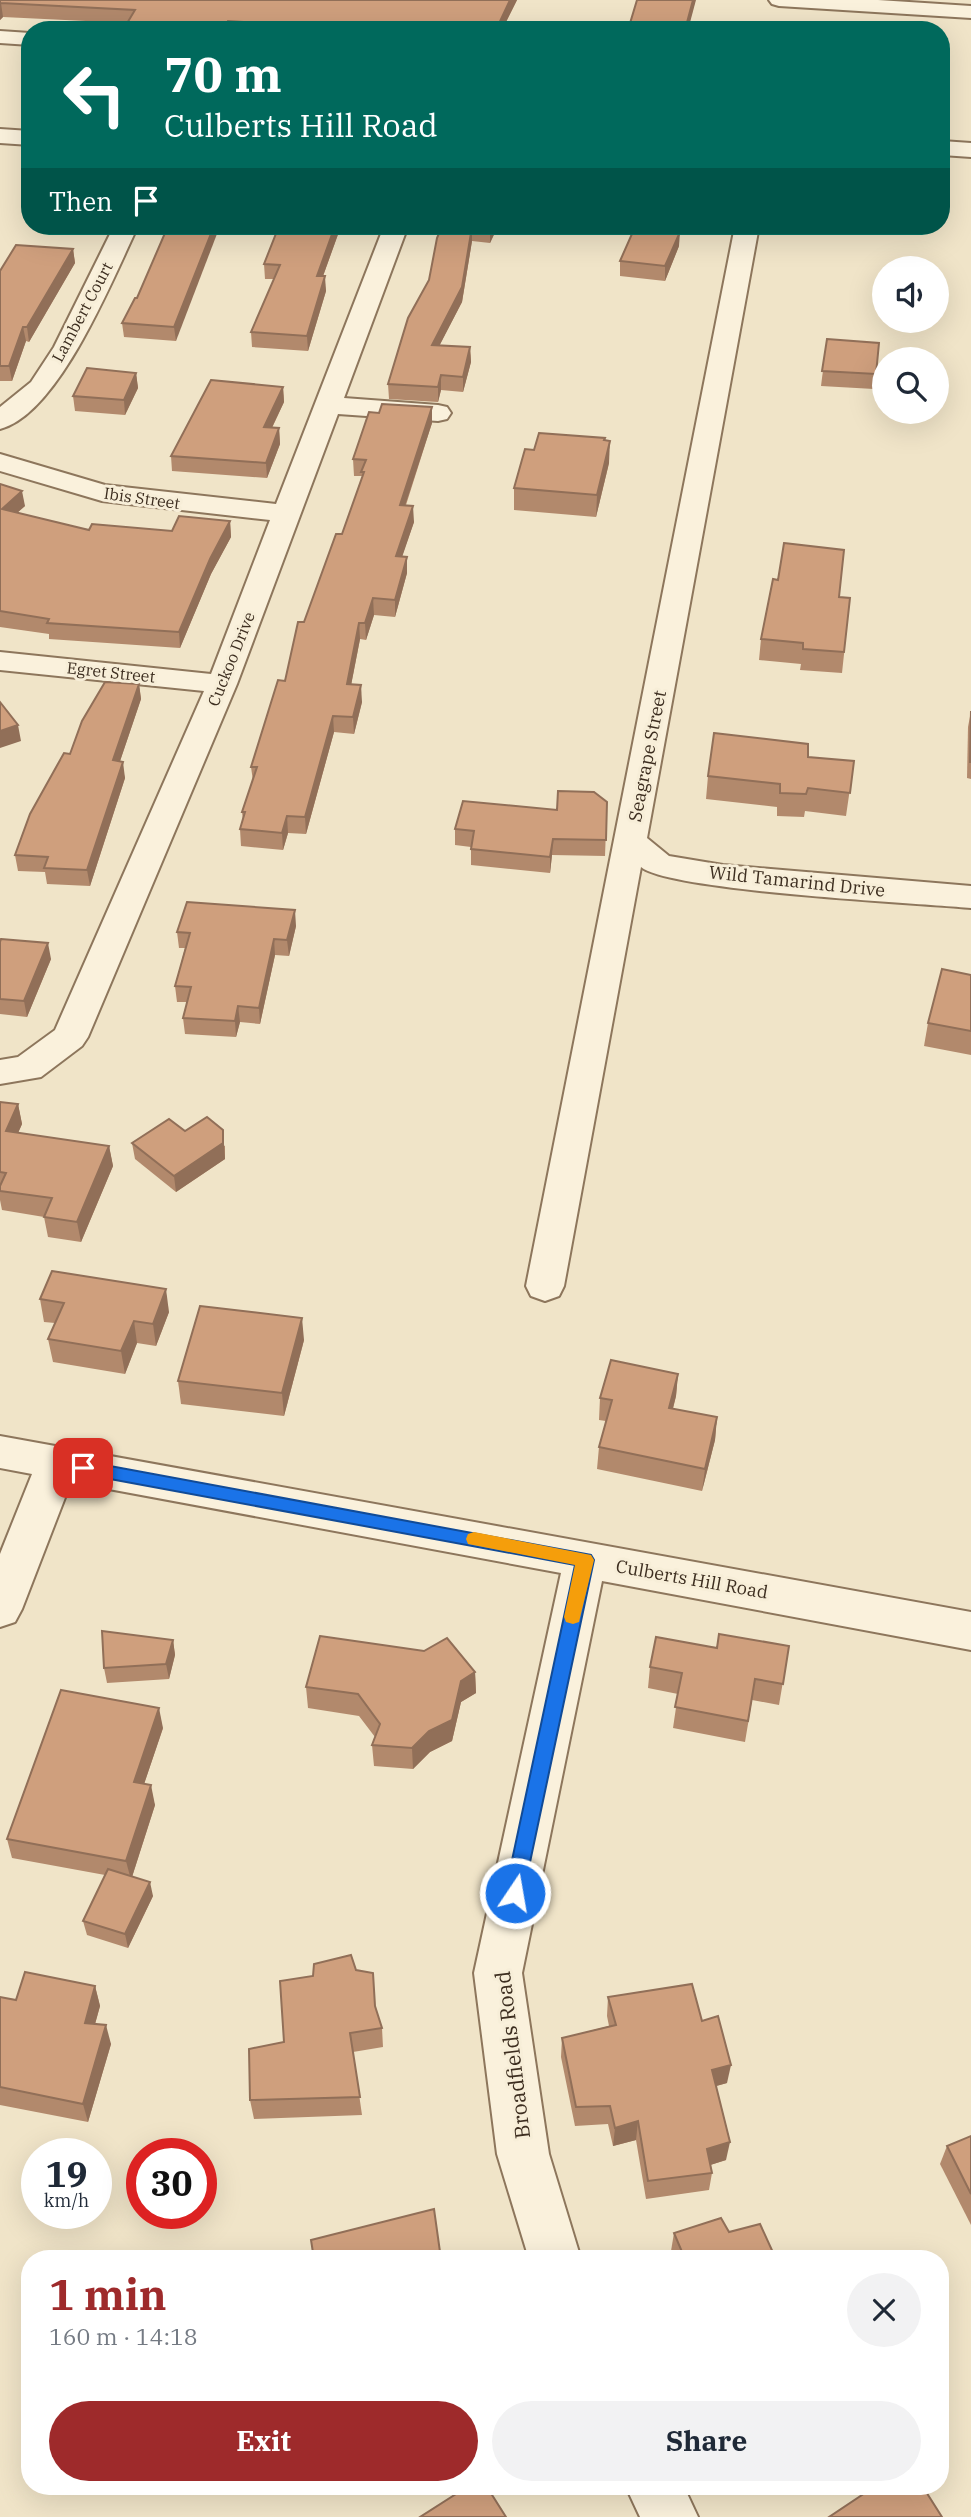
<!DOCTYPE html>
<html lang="en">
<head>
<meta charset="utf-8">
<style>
  :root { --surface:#fff; --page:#f2f2f3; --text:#1f2937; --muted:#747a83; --accent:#9e2a2b }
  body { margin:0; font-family:"IBM Plex Serif",serif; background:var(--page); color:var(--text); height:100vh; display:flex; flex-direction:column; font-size:26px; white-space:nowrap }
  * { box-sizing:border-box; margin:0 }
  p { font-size:23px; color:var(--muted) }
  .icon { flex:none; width:38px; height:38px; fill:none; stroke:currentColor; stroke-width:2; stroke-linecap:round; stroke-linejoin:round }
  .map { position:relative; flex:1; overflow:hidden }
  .drawer { position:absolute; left:21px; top:2250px; width:928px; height:245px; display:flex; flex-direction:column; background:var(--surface); border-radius:28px; box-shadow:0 7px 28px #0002 }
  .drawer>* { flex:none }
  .hud { position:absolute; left:21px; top:21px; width:929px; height:214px; border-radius:28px; box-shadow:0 7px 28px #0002; background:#00695c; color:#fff; overflow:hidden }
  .fabs { position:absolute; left:872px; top:256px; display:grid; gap:14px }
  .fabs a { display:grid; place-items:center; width:77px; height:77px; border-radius:50%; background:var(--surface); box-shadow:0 7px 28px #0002; font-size:35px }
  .speed { position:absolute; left:21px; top:2138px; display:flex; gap:14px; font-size:35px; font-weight:700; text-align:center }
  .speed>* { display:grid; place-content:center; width:91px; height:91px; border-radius:50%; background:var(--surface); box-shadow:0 7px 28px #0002; line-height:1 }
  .speed small { font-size:18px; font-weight:400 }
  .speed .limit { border:10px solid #d22; background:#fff; color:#111 }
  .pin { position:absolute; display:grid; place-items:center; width:60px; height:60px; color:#fff; margin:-30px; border-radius:14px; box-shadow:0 4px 10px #0006 }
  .me { position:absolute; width:77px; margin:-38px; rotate:12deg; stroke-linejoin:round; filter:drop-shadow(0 0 5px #0008) }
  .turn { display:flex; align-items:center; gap:24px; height:147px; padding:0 28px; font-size:32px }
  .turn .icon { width:91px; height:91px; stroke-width:2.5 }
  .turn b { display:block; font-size:49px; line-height:60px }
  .then { display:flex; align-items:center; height:66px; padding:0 28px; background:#0003; gap:14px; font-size:26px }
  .round { display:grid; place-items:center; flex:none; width:74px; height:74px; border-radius:37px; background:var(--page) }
  .headline { display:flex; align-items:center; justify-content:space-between; height:119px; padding:0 28px }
  h1 { font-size:42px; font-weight:800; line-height:52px; color:var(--accent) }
  .primary-button { display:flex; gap:14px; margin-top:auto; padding:14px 28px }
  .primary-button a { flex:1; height:80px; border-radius:42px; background:var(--accent); color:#fff; font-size:28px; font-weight:800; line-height:80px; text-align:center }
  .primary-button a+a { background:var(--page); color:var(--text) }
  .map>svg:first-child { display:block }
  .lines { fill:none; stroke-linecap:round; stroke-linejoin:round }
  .minor-casing { stroke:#8d765c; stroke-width:4 }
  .minor { fill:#faf1dc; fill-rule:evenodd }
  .wall { fill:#b2896c }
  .shaded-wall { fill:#916f58 }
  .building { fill:#cf9f7d; stroke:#916f58; stroke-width:2 }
  .route { fill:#1a73e8; stroke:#114b97; stroke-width:2 }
  .slow { fill:#f59e0b }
  .labels { text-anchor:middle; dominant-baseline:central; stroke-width:6; stroke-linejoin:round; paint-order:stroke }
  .far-street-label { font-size:16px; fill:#3d2e20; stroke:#f7eed8 }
  .street-label { font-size:18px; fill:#3d2e20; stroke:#f7eed8 }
  .near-street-label { font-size:21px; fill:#3d2e20; stroke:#f7eed8 }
</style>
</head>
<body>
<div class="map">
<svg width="971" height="2517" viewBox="0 0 971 2517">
  <rect width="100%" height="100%" fill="#f0e4c8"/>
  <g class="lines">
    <defs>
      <g id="minor">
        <path d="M769,0H878L971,6V18L779,6L772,4Z"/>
        <path d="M0,31L30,33V45L0,43Z"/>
        <path d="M0,129L30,131V145L0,143Z"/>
        <path d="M942,141L971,143V157L942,155Z"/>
        <path d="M114,226H138C113,278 59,414 0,429V407L31,382L54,347Z"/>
        <path d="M384,226H408L344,398L438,405L447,407L451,413L447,419L438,421L338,414L237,684L88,1037L82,1046L41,1077L0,1084V1060L18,1057L55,1030L204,691L0,670V652L211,674L270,520L102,501L0,471V454L105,485L276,504Z"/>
        <path d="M735,226H759L647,838L669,856L723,865L971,886V908C918,903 670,891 641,867L564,1286L559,1296L545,1301L531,1296L526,1286Z"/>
        <path d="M0,1436L971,1612V1650L602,1581L522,1973L549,2154L581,2259H529L497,2154L474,1973L561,1573L71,1482L22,1609L15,1622L0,1627V1554L32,1474L0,1468Z"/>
        <path d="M626,2487H684L698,2517H640Z"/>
      </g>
    </defs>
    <use href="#minor" class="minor-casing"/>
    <use href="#minor" class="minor"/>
  </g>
  <g class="wall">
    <path d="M0,0H517L502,30H123L127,23L3,17L0,20Z"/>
    <path d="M279,226H341L323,276L326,291L308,351L252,347L251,332L274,279H265L264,264Z"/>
    <path d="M442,226H498L490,243L472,241L462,302L439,346L470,347L471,362L463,392L441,390L438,402L389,399L388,384L429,280Z"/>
    <path d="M182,233L176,341L124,337L122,323L137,298Z"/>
    <path d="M679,246L665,281L620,276V261Z"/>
    <path d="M73,249L75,263L29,342L26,341L12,381H0V271Z"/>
    <path d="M827,339L876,374L874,389L821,386Z"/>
    <path d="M136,373L138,388L125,415L75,411L73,396Z"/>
    <path d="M283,387L284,402L272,428H279L280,444L267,478L172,471L171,456Z"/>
    <path d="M432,407V423L406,505L414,522L402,556L407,557V573L395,617L374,615L366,640L360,639L351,685L362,702L354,734L334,732L306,834L288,833L283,850L241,846L240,829L243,820L242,812L253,781L251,767L285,681L304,622L342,534L362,480V476H354L353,459L379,413Z"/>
    <path d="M605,440L609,463L596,517L514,510V488L534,450Z"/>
    <path d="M0,484L25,506L17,513L89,530L172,531L230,521L231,537L211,574L180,648L49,639V634L0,627Z"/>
    <path d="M839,597L850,598L842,673L800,670L801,664L759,660L761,639Z"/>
    <path d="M139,684L141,699L120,761L125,778L90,886L47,884L45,872L18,871L15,855L70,754Z"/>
    <path d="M971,711V779L967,778L968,727Z"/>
    <path d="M808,757L854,761L846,816L805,811L804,817L777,816V807L706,799L708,776Z"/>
    <path d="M607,802L605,856L552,855L550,873L471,865V847L455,845V829L557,810Z"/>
    <path d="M296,926L289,956L275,955L260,1024L240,1022L236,1037L185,1034L183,1018L187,1002H177L175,986L185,948H179L177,932Z"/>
    <path d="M0,942L51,959L27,1017L0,1014Z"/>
    <path d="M971,975V1055L924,1046L928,1023Z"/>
    <path d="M0,1102L18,1104L22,1124L18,1133L109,1146L113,1166L81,1242L48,1237L44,1217L2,1210L0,1200Z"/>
    <path d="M185,1131L225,1146V1159L176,1192L135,1159L132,1143Z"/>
    <path d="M40,1299L169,1312L156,1346L137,1343L125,1374L53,1362L48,1339L55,1323L44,1322Z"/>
    <path d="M304,1340L284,1416L181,1404L178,1381Z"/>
    <path d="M678,1374L676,1396L673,1409L717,1417L715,1440L702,1491L597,1469L599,1447L606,1421L599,1420L600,1398Z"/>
    <path d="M173,1640L175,1655L169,1679L107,1683L104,1668Z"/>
    <path d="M789,1646L779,1705L752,1700L745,1742L673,1728L678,1694L648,1688L650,1667L717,1648Z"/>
    <path d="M475,1672L476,1693L461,1702L452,1741L430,1752L413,1769L374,1766L372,1745L375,1737L359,1716L308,1708L306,1687Z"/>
    <path d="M163,1728L144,1784L155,1805L132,1877L153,1896L128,1948L87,1935L83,1921L105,1875L12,1858L7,1839Z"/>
    <path d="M356,1970L375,2008L382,2028L383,2047L353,2052L362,2115L254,2119L250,2100Z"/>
    <path d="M95,1986L100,2006L95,2024L111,2044L88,2122L0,2105V1997L16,2000Z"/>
    <path d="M608,1997L702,2021L727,2083L716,2086L726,2160L710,2165L712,2173L709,2190L646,2199L636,2140L613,2146L608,2124L575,2126L561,2057L562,2038L609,2026L607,2016Z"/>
    <path d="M971,2136V2225L940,2164L947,2146Z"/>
    <path d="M729,2232L776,2259H675L671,2251L674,2233Z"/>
  </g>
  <g class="shaded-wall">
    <path d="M510,0H517L502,30H496Z"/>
    <path d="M693,0H696L688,30H685Z"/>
    <path d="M1,3L3,17L0,20V4Z"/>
    <path d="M214,226H220L176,341L174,327Z"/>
    <path d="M335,226H341L318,290L317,276Z"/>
    <path d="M491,226H498L490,243V228Z"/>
    <path d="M472,227V241L462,302L432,360V345Z"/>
    <path d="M680,232L679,246L665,281V266Z"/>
    <path d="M73,249L75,263L29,342L27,327Z"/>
    <path d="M325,276L326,291L308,351L307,336Z"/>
    <path d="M23,327L26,341L12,381L9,366Z"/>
    <path d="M470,347L471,362L463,392V377Z"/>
    <path d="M136,373L138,388L125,415L124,400Z"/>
    <path d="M441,375V390L438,402V387Z"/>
    <path d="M283,387L284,402L265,442L264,427Z"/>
    <path d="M432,407V423L400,521V505Z"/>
    <path d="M279,428L280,444L267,478L266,463Z"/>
    <path d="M610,441L609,463L596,517L597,495Z"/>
    <path d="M22,491L25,506L4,524L2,509Z"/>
    <path d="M413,506L414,522L397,572L396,556Z"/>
    <path d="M230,521L231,537L211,574L180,648L179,632L210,559Z"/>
    <path d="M407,557V573L395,617V600Z"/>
    <path d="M373,598L374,615L366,640L365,623Z"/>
    <path d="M359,623L360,639L348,701L347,684Z"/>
    <path d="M139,684L141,699L115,776L113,760Z"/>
    <path d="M361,685L362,702L354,734L353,717Z"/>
    <path d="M333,716L334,732L306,834L305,817Z"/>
    <path d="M18,725L21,741L0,748V731Z"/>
    <path d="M123,762L125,778L90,886L87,870Z"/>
    <path d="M287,816L288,833L283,850L282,833Z"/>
    <path d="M553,839L552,855L550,873V857Z"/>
    <path d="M295,910L296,926L289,956L287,940Z"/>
    <path d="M274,939L275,955L260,1024L259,1008Z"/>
    <path d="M48,943L51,959L27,1017L24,1001Z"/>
    <path d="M238,1006L240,1022L236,1037L235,1021Z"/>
    <path d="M18,1104L22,1124L10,1151L6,1131Z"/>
    <path d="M223,1130L225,1159L176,1192L174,1176Z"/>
    <path d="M109,1146L113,1166L81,1242L77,1222Z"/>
    <path d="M166,1289L169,1312L156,1346L153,1324Z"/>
    <path d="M302,1318L304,1340L284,1416L282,1393Z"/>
    <path d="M134,1321L137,1343L125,1374L121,1351Z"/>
    <path d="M678,1374L676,1396L667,1430L669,1408Z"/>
    <path d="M717,1417L715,1440L702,1491L705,1469Z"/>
    <path d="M173,1640L175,1655L169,1679L166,1664Z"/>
    <path d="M475,1672L476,1693L461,1702L452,1741L430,1752L413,1769L412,1748L461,1681Z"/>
    <path d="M159,1708L163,1728L138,1802L134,1782Z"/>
    <path d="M151,1785L155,1805L131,1880L126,1861Z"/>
    <path d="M150,1882L153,1896L128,1948L125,1934Z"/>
    <path d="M95,1986L100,2006L90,2042L85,2023Z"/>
    <path d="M106,2025L111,2044L88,2122L83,2104Z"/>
    <path d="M731,2065L727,2083L709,2088L712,2070Z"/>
    <path d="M638,2121L636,2140L613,2146L615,2128Z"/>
    <path d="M730,2142L726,2160L704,2167L707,2149Z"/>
  </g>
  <g class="building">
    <path d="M0,0H510L496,30H472L423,26L421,30H306L309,26L228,21L224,30H123L135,10L1,3L0,4Z"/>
    <path d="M637,0H693L685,30H628Z"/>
    <path d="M185,226H214L174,327L122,323L135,298H137L165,233H182Z"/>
    <path d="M279,226H335L317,276H325L307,336L251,332L280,265L264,264Z"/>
    <path d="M442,226H491L490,228L472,227L462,287L432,345L470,347L463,377L441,375L438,387L388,384L408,318L429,280L437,238Z"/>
    <path d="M635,227L680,232L665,266L620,261Z"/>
    <path d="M16,245L73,249L27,327H23L9,366H0V271Z"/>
    <path d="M827,339L879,343L876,374L822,371Z"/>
    <path d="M87,368L136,373L124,400L73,396Z"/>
    <path d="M211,380L283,387L264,427L279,428L266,463L171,456Z"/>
    <path d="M382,404L432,407L400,505L413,506L396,556L407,557L395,600L373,598L365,623H359L347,684L361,685L353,717L333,716L305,817L287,816L282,833L240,829L245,812H242L257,767H251L278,680L285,681L298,622H304L336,534H342L364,472H361L366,460L353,459L369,412L379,413Z"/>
    <path d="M539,433L605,438L604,440L610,441L597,495L514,488L525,449L534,450Z"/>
    <path d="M0,484L22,491L2,509L89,530L92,524L172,531L179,516L230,521L210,559L179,632L47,623L49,619L0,611Z"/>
    <path d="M784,543L844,550L839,597L850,598L844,652L803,649V643L761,639L773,579L778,580Z"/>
    <path d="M105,682L139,684L113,760L123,762L87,870L44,868L48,857L15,855L30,814L64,753L70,754L82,721Z"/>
    <path d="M0,702L18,725L0,731Z"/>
    <path d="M971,711V762H970Z"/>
    <path d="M714,733L808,744V757L854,761L850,793L808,788L806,794L780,793V784L708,776Z"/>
    <path d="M558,791L594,792L607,802L606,840L553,839L550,857L471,849L474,831L455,829L463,801L557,810Z"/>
    <path d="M187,902L295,910L287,940L274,939L259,1008L238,1006L235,1021L183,1018L191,987L175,986L190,933L177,932Z"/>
    <path d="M1,939L48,943L24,1001L0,999V942Z"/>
    <path d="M942,969L971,975V1031L928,1023Z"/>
    <path d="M0,1102L18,1104L6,1131L109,1146L77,1222L44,1217L52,1198L0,1191V1186L6,1173L0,1172Z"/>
    <path d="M207,1117L223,1130V1143L174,1176L132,1143L169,1119L185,1131Z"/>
    <path d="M52,1271L166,1289L153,1324L134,1321L121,1351L48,1339L64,1303L40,1299Z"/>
    <path d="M200,1306L302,1318L282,1393L178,1381Z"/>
    <path d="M611,1360L678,1374L669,1408L717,1417L705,1469L599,1447L612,1400L600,1398Z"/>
    <path d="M102,1631L173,1640L166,1664L104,1668Z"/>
    <path d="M719,1634L789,1646L783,1684L755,1679L748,1721L675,1707L682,1673L650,1667L656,1637L717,1648Z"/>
    <path d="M320,1636L424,1651L447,1638L475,1672L461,1681L452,1720L429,1731L412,1748L372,1745L380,1724L358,1694L306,1687Z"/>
    <path d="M61,1690L159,1708L134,1782L151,1785L126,1861L7,1839Z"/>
    <path d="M108,1869L150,1882L125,1934L83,1921Z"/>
    <path d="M351,1955L356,1970L373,1973L375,2006L382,2028L350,2033L360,2097L250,2100L249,2049L284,2042L280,1981L313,1976L314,1964Z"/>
    <path d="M25,1972L95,1986L85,2023L106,2025L83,2104L0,2087V1997L16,2000Z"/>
    <path d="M692,1984L702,2021L718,2016L731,2065L712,2070L730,2142L707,2149L712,2173L648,2181L638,2121L615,2128L610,2106L576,2107L562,2038L616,2025L608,1997Z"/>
    <path d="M971,2136V2194L947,2146Z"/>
    <path d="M434,2209L441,2259H314L311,2240Z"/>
    <path d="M721,2218L729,2232L760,2224L776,2259H685L674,2233Z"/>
    <path d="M467,2487H487L506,2517H420Z"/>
    <path d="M874,2487H923L942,2517H829Z"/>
  </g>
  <path class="route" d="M83,1461L591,1555L594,1560L522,1900L515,1902L508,1900L505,1893L575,1565L83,1474L77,1472L74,1468L77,1463Z"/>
  <path class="slow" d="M474,1532L591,1555L594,1560L579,1622L573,1624L566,1622L564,1617L575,1565L468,1544L466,1539L468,1534Z"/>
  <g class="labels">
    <g class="far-street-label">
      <text transform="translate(82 312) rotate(-62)">Lambert Court</text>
      <text transform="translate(142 498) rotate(8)">Ibis Street</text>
      <text transform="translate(231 659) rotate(-68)">Cuckoo Drive</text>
      <text transform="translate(111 672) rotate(6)">Egret Street</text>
    </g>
    <g class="street-label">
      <text transform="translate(647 756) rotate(-79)">Seagrape Street</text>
      <text transform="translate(797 881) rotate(6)">Wild Tamarind Drive</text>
      <text transform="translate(692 1579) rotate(10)">Culberts Hill Road</text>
    </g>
    <g class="near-street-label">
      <text transform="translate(512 2055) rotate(-97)">Broadfields Road</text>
    </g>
  </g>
</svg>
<div class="fabs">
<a><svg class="icon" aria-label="sound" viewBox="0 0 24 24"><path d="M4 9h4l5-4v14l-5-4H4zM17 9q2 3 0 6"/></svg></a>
<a><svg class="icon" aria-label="search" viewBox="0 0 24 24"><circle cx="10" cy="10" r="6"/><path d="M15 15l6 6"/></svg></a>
</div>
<div class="speed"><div>19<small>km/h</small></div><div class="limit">30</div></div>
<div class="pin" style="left:83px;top:1468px;background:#d93025"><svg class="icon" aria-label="arrive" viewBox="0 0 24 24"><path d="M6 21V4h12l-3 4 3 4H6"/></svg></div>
<svg class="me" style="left:515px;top:1893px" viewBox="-20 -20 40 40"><circle r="17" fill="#1a73e8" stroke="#fff" stroke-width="3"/><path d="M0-11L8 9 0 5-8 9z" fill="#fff"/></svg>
<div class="hud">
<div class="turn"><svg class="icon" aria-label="left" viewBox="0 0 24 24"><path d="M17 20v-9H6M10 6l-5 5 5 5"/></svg><div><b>70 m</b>Culberts Hill Road</div></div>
<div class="then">Then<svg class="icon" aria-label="arrive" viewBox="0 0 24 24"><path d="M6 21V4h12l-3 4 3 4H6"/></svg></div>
</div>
<section class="drawer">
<div class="headline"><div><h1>1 min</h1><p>160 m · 14:18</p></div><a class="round"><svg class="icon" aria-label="close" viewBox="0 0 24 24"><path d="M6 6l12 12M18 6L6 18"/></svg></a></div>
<div class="primary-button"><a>Exit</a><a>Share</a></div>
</section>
</div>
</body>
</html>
